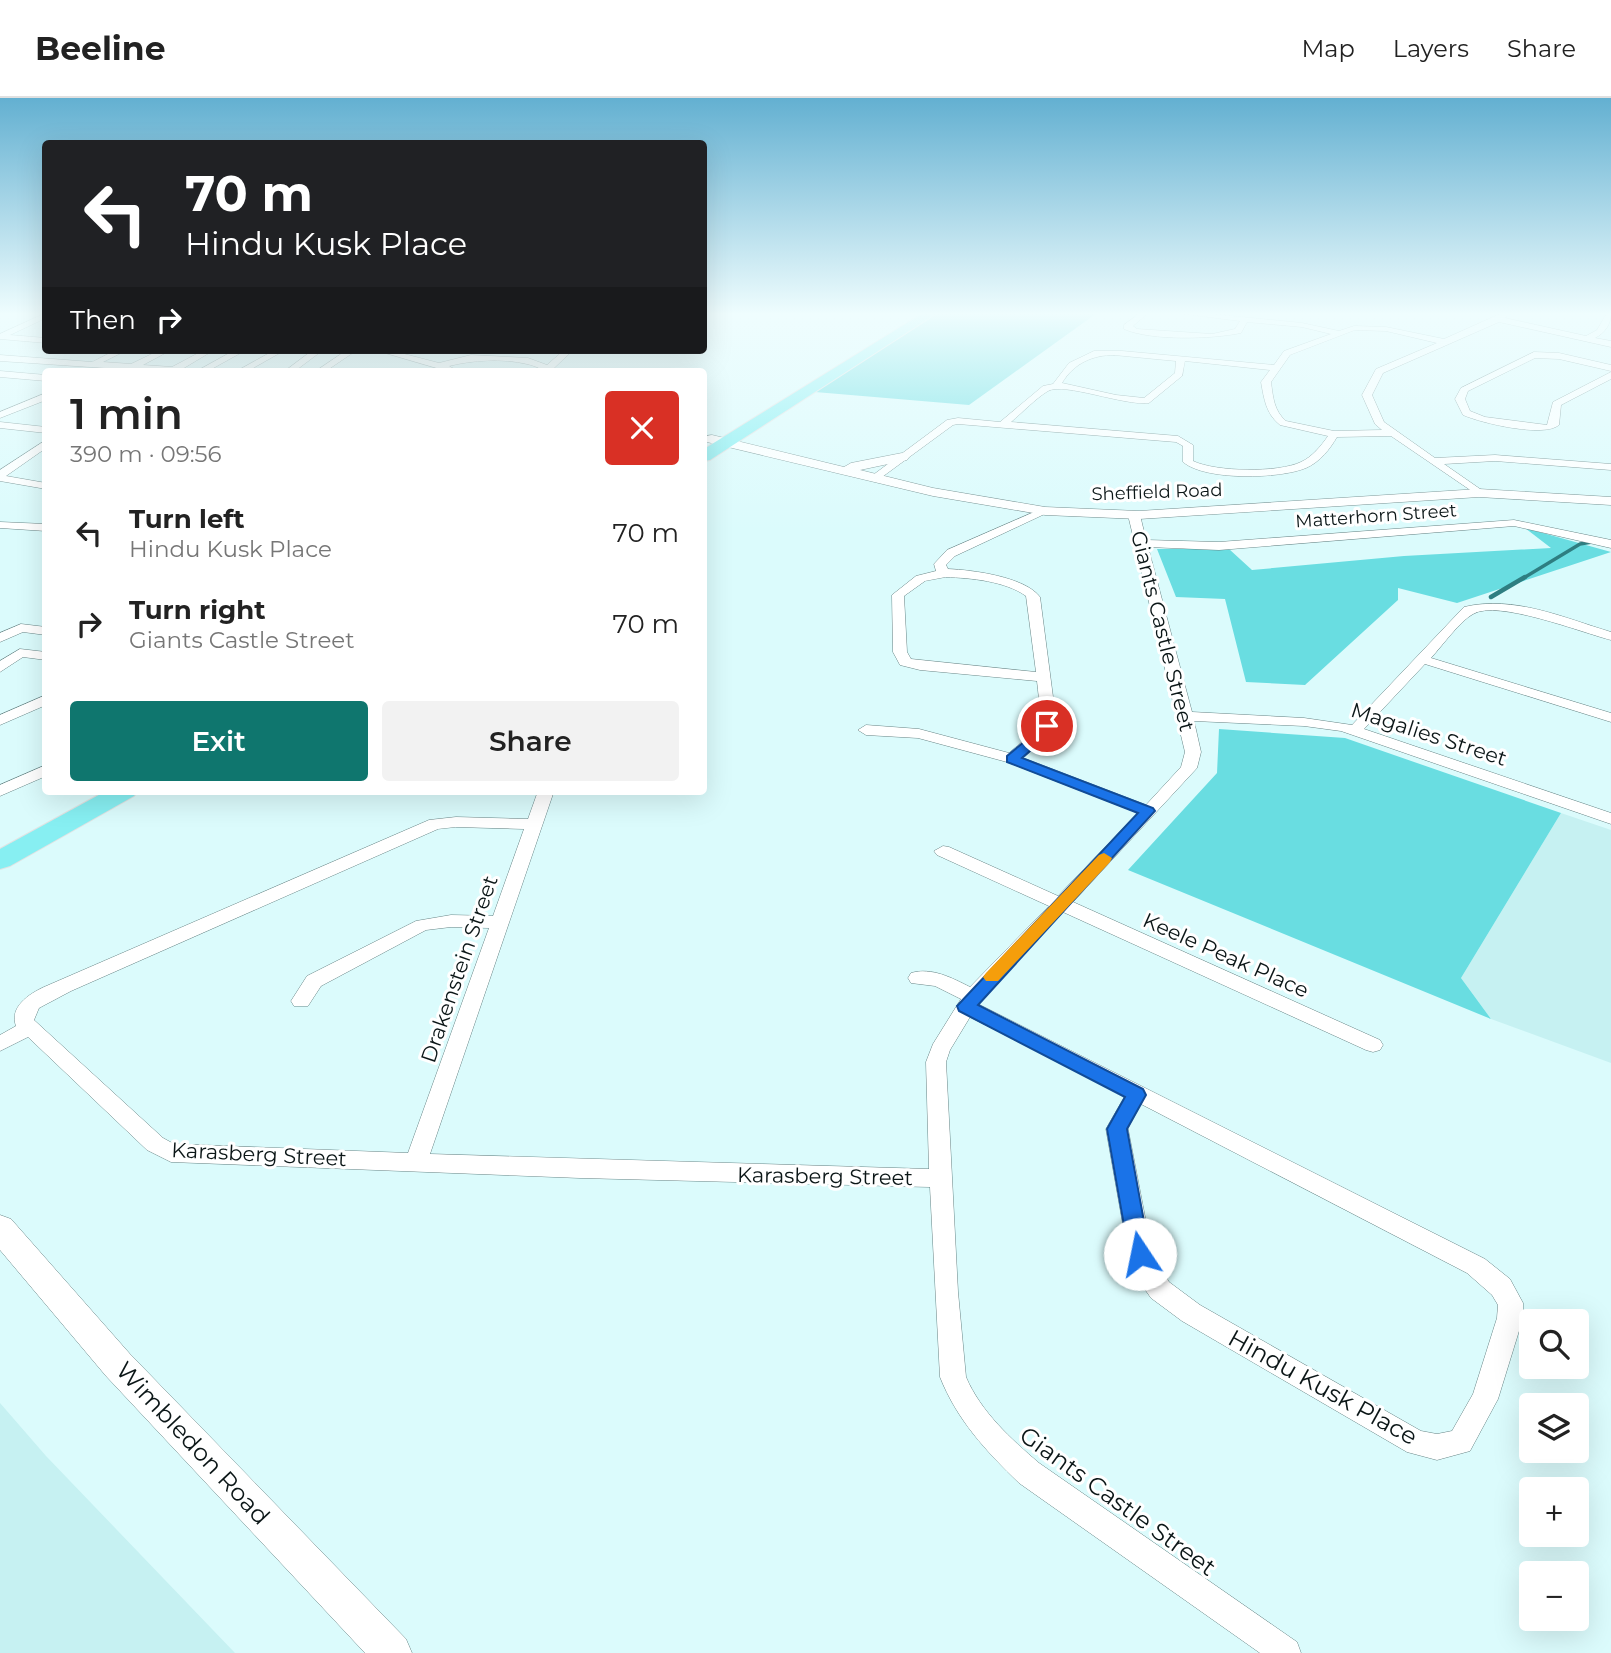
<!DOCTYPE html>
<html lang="en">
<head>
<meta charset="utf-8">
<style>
  :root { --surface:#fff; --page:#f2f2f2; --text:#222; --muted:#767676; --line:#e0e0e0; --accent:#0f766e }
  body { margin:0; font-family:Montserrat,sans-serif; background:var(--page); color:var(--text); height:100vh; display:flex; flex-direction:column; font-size:26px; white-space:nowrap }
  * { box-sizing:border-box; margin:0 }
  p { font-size:23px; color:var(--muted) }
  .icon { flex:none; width:38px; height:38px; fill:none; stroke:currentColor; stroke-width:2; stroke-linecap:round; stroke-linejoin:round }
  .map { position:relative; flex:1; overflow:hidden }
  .panel { position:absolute; left:42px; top:270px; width:665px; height:427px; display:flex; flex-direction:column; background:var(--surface); border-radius:7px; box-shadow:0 7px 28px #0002 }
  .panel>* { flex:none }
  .hud { position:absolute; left:42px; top:42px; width:665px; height:214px; border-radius:7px; box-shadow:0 7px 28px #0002; background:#202124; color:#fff; overflow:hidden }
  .fabs { position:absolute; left:1519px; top:1211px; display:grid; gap:14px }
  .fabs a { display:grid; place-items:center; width:70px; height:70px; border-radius:7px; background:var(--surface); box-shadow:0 7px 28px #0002; font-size:35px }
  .pin { position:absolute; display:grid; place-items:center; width:60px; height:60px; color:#fff; margin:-30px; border:4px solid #fff; border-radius:50%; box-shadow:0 2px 7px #0007 }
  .me { position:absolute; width:77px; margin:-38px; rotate:349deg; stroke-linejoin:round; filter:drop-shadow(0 0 5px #0008) }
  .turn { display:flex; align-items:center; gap:24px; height:147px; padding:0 28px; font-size:32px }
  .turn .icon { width:91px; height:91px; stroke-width:2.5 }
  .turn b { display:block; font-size:49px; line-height:60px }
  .then { display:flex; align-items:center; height:66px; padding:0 28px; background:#0003; gap:14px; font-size:26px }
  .round { display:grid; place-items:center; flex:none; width:74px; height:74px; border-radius:7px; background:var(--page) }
  .head { display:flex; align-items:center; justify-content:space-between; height:119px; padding:0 28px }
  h1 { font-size:42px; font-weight:600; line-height:52px }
  .primary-button { display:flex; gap:14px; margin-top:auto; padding:14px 28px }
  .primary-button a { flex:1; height:80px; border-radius:7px; background:var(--accent); color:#fff; font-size:28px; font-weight:600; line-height:80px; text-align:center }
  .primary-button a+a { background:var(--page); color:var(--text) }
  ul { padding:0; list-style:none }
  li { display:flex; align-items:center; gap:21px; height:91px; padding:0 28px }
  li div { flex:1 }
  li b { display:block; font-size:26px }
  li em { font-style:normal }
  header { display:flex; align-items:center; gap:42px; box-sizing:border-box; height:98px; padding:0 35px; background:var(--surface); border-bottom:2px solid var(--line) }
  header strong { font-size:33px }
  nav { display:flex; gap:38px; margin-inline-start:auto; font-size:24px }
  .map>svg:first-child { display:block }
  .built { fill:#c6f1f2 }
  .green { fill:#69dde1 }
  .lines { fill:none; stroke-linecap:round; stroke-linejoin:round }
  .stream-far1 { stroke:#2e7e81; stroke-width:3.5 }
  .stream { stroke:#2e7e81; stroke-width:4.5 }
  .minor-casing { stroke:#688586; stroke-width:1 }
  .tertiary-casing { stroke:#688586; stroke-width:1 }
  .primary-casing { stroke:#e2e3e3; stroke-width:2 }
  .minor { fill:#fff; fill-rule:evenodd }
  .tertiary { fill:#fff; fill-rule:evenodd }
  .primary { fill:#87eff2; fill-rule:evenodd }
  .route { fill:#1a73e8; stroke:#114b97; stroke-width:2 }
  .slow { fill:#f59e0b }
  .labels { text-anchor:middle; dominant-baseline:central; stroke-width:6; stroke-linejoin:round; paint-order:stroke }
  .far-street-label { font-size:18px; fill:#0b1617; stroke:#fff }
  .street-label { font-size:21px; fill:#0b1617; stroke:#fff }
  .near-street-label { font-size:24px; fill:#0b1617; stroke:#fff }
</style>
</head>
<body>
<header>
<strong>Beeline</strong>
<nav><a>Map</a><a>Layers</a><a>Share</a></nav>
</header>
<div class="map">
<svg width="1611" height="1555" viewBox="0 0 1611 1555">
  <rect width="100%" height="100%" fill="#dbfbfc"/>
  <g class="built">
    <path d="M1561,715L1611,732V965L1491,921L1461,880Z"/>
    <path d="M0,1305L46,1358L235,1555H0Z"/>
  </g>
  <g class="green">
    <path d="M938,215H1097L969,307L815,294Z"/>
    <path d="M1525,430L1611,454L1457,505L1398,490V502L1305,587L1246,584L1225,501L1176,499L1157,451H1229L1252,472L1404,458L1551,450Z"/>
    <path d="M1219,631L1345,640L1561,715L1461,880L1491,921L1128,772L1217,675Z"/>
  </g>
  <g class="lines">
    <path class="stream-far1" d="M1522,481L1580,446L1592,444"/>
    <path class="stream" d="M1491,499L1525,479"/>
    <defs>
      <g id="minor">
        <path d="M46,215V220L10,237L46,240V245L0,241V236Z"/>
        <path d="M1140,215H1148L1133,228L1137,231L1212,236L1235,231L1240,223L1177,215H1201L1302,225L1339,233L1354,228L1386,229L1444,241L1502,215H1511L1505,220L1586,238L1597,232L1607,215H1611C1611,226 1605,235 1595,240L1611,243V249L1499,224L1383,275L1372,297L1384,324L1435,360L1495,357L1611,366V372L1495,363L1444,366L1483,393L1484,395L1479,398L1391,338L1337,339C1330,351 1320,364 1306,370C1280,381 1205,383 1183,364V348L1176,344L958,326L953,327L878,382L869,380L947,322L958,320L1000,324L1043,288L1053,286L1069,265L1094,253H1122L1274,267L1284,253L1331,236L1302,229L1247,224L1241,235C1212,241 1151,243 1124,231V227ZM1355,232L1386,233L1437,245L1376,271L1362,297L1375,326L1382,332L1334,333L1286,323C1274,313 1273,299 1271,284L1290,257ZM1114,257L1176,263L1175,275L1144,300L1116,297L1062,285C1074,265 1093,257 1114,257ZM1185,263L1270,272L1261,284C1264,301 1266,316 1280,327L1328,338C1321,348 1312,359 1301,364C1278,375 1216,374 1193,363V347L1178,338L1011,324C1023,314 1035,301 1048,293C1064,284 1124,308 1149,305L1182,278Z"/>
        <path d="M116,252H127L103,264L131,266L160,252H171L143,267L172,269L204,252H214L184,270L192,273H150L0,263V257L92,264Z"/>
        <path d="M235,252H246L208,273H197Z"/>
        <path d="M275,252H285L248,273H237Z"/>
        <path d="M313,252H323L295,273H285Z"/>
        <path d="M347,252H357L326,273H316Z"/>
        <path d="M375,252H389L439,265L471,257L528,260L547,267L564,252H573L551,273C542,273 537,268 527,266C502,260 473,262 449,268L454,271L447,273Z"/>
        <path d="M1534,254L1559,255L1611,267V273L1559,261L1535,260L1468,293L1465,301L1470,313L1485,319L1547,327L1553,304L1611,274V281L1561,307L1559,327C1544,340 1481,325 1463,317L1455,301L1461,290Z"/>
        <path d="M0,273L46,277V283L0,279Z"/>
        <path d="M46,295V302L0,320V314Z"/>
        <path d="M0,324L46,329V335L0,330Z"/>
        <path d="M46,342V350L6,378L46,385V391L0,383V372Z"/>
        <path d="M1041,411L1051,413L955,458L946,467L948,471C973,472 1025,479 1040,499L1056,622L1047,638L1023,660L1146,707L1181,669L1185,654L1128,417L1130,415L1140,417L1146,442L1219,444L1514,422L1611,442V450L1514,428L1219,452L1148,449L1192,614L1304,620L1352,627L1464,509C1514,497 1564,520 1611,534V542C1583,535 1497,501 1473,516C1460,523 1442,548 1431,560L1611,615V624L1425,566L1364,631L1611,715V726L1341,633L1304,628L1194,623L1201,654L1197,670L1073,804L1380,942L1383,947L1380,952L1373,954L1366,952L1063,814L978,906L1485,1161L1510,1181L1523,1205V1220L1498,1301L1470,1353L1437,1362L1407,1354L1182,1223L1151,1200L1139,1183L1128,1155L1106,1031L1125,998L970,919L950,952L946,964L958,1194L966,1279C981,1314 1011,1341 1039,1365L1297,1544L1301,1555H1260L1019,1385C986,1353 957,1322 940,1279L930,1089L580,1080L171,1064L147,1052L28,939L0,953V937L16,928C9,909 29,896 44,889L429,722L456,719L528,721L538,693H554L430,1056L929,1071L926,964L933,946L961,901L935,888L911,885L908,880L911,875C932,869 952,880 970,889L1049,808L937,757L934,753L943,748L949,749L1058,798L1138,715L1007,664L918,640L866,637L858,632L866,627L919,631L1009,655C1045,624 1042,630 1037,583L920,572L900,567L893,554L892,497L916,478L936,473L934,466L947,452ZM946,479C971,480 1005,483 1026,498L1036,574L911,561L907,554L904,498L925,483ZM456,729L524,731L493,818L451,817L416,823L307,878L291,903L294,908H308L321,888L426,832L451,829L489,830L408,1055L174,1046L163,1040L34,922L39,910L71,893L438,731ZM1141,1006L1467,1175L1492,1197L1498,1207L1497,1220L1473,1296L1452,1333L1437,1336L1421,1333L1200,1207L1169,1184L1152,1155L1128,1031Z"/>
        <path d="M0,424L46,426V433L0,430Z"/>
        <path d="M21,526L46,529V537L23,534L0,544V535Z"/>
        <path d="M20,551L46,554V562L23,559L0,574V563Z"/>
        <path d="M46,597V607L0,627V617Z"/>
        <path d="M46,667V678L0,698V687Z"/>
      </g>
      <g id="tertiary">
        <path d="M712,337L844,369L851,365L902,355L909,359L907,362L860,372L933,390L1045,409L1139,413L1479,391L1611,399V407L1479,399L1139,421L1045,417L933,398L707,344V338Z"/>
        <path d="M0,1117L11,1121L130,1256L406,1541L412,1555H365L106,1278L0,1152Z"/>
      </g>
      <g id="primary">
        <path d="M923,215H937L710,362L704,363V351Z"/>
        <path d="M106,693H138L134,698L10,768L0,771V751Z"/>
      </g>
    </defs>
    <use href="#minor" class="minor-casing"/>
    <use href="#tertiary" class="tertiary-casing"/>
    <use href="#primary" class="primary-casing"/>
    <use href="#minor" class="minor"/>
    <use href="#tertiary" class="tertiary"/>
    <use href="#primary" class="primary"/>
  </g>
  <linearGradient id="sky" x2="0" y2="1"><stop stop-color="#63b0d1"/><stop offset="0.5" stop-color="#effdfe"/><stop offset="1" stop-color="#effdfe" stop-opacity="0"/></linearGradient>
  <rect width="1611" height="432" fill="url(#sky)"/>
  <path class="route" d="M1047,624L1053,628L1047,638L1022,660L1153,710L1155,713L978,907L1143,991L1146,997L1127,1031L1150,1156L1147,1162L1140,1165L1132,1162L1129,1156L1107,1031L1125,999L959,913L957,908L1138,715L1007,664V658L1037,633L1042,625Z"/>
  <path class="slow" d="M1104,755L1112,760L1110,764L998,883H986L983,879L986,875L1099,757Z"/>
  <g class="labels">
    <g class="far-street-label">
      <text transform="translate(1157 394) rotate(-2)">Sheffield Road</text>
      <text transform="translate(1376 418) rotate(-4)">Matterhorn Street</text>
    </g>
    <g class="street-label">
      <text transform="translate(1163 533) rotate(76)">Giants Castle Street</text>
      <text transform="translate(1429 636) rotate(18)">Magalies Street</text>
      <text transform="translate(1226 857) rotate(24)">Keele Peak Place</text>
      <text transform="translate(459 871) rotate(-71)">Drakenstein Street</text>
      <text transform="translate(259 1056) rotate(3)">Karasberg Street</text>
      <text transform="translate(825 1078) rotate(1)">Karasberg Street</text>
    </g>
    <g class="near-street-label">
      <text transform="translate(1323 1289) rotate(29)">Hindu Kusk Place</text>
      <text transform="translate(193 1345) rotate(47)">Wimbledon Road</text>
      <text transform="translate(1118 1403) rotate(36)">Giants Castle Street</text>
    </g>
  </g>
</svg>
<div class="fabs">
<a><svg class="icon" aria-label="search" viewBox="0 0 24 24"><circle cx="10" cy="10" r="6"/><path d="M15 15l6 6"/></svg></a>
<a><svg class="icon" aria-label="layers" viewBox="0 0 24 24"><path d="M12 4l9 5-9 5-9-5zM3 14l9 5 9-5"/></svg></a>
<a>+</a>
<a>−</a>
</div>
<div class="pin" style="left:1047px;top:628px;background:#d93025"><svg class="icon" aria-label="arrive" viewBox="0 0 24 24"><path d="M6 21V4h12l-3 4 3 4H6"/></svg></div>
<svg class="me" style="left:1140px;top:1156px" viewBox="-20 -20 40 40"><circle r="19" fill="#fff"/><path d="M0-13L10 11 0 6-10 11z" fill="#1a73e8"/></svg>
<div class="hud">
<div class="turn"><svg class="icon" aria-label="left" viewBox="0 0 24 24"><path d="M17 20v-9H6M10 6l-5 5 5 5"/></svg><div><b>70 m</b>Hindu Kusk Place</div></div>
<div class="then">Then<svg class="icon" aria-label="right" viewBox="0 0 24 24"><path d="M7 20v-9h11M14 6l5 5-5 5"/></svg></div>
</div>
<section class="panel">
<div class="head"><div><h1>1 min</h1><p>390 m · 09:56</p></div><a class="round" style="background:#d93025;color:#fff"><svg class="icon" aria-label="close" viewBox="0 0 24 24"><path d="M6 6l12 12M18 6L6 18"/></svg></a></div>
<ul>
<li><svg class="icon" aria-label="left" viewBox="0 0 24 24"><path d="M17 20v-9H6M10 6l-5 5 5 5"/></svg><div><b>Turn left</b><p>Hindu Kusk Place</p></div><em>70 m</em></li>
<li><svg class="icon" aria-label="right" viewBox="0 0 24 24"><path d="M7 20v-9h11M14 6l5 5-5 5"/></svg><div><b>Turn right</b><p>Giants Castle Street</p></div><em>70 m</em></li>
</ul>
<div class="primary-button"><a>Exit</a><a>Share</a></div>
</section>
</div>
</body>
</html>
